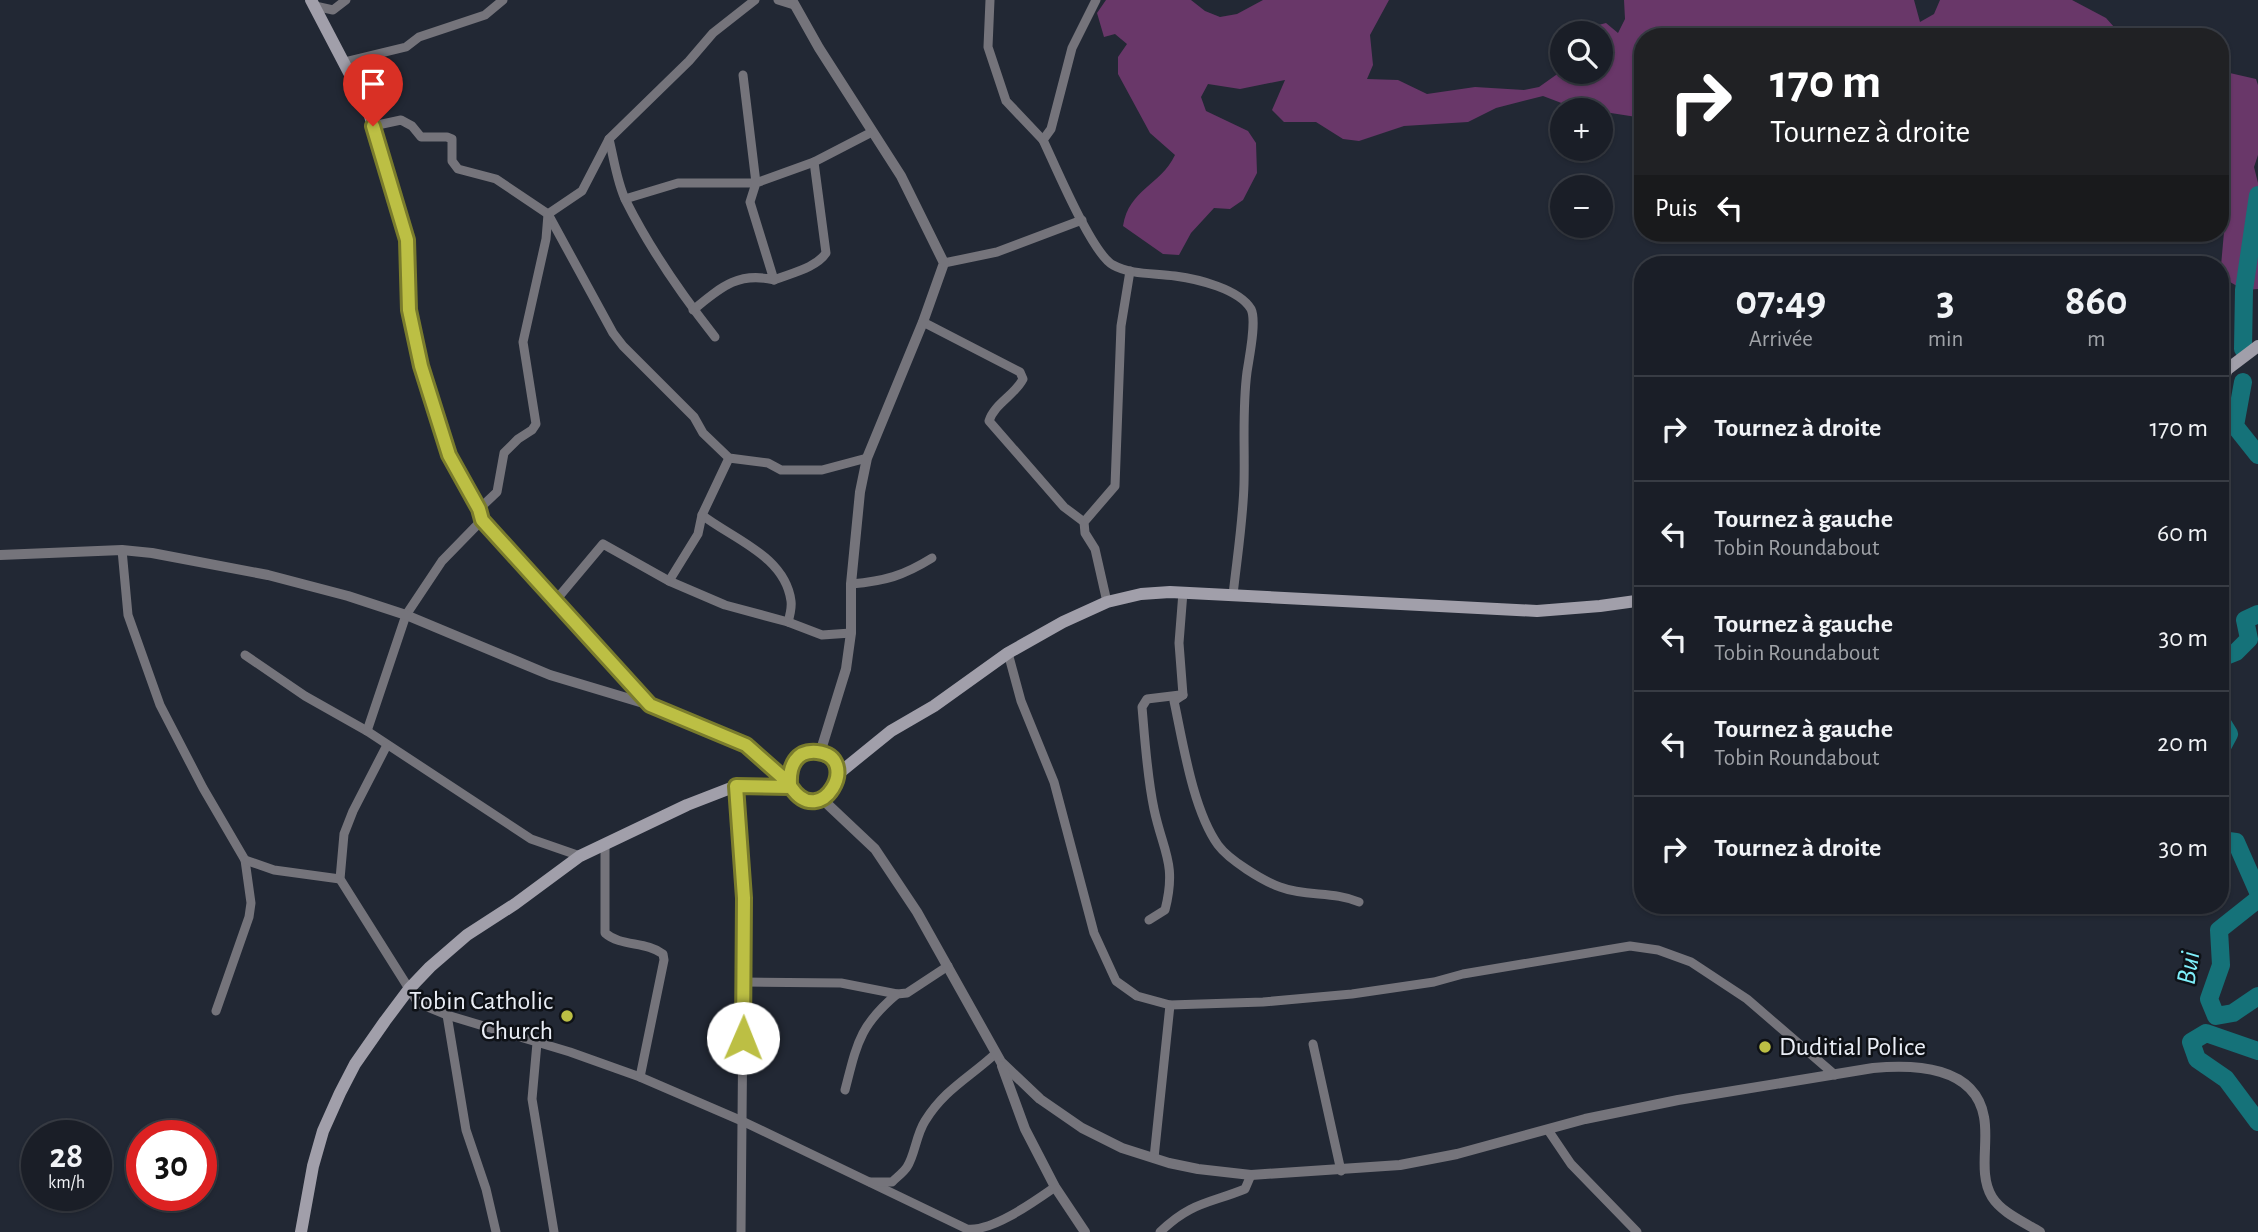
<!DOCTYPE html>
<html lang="fr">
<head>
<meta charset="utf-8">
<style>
  :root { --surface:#1a1e27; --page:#272b33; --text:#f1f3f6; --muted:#9fa2a7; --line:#383c44 }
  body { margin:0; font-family:"Alegreya Sans",sans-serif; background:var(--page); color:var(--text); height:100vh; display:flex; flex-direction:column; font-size:26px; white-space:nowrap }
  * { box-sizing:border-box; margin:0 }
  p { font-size:23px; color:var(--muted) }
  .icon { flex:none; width:38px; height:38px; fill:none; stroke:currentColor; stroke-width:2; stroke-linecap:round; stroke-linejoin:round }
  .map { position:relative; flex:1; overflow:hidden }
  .details { position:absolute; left:1634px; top:256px; width:595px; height:658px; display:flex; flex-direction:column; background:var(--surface); border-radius:28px; box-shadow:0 2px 5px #0004,0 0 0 2px var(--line) }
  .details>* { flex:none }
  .guide { position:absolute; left:1634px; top:28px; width:595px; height:214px; border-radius:28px; box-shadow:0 2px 5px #0004,0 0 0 2px var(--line); background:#202124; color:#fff; overflow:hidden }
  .fabs { position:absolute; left:1550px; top:21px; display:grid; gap:14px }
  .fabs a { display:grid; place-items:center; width:63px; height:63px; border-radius:50%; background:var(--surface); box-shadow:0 2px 5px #0004,0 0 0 2px var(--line); font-size:35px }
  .speed { position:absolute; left:21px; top:1120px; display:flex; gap:14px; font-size:35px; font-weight:700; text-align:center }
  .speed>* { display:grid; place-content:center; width:91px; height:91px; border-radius:50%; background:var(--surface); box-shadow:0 2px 5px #0004,0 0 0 2px var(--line); line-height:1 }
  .speed small { font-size:18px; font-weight:400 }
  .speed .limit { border:10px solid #d22; background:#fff; color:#111 }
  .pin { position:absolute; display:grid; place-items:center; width:60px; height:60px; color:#fff; margin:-72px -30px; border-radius:50% 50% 50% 0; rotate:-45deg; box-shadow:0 0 7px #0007 }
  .pin .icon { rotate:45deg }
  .me { position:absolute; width:77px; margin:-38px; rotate:1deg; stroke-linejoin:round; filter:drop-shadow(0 0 5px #0008) }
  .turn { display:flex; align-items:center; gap:24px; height:147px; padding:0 21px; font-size:32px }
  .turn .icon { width:91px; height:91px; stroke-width:2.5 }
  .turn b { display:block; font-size:49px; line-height:60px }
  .then { display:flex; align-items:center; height:66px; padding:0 21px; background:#0003; gap:14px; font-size:26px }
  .eta { display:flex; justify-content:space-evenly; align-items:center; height:119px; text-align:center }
  .eta b { font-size:42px; font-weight:600; line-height:49px }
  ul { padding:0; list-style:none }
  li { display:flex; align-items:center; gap:21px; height:105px; padding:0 21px; border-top:2px solid var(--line) }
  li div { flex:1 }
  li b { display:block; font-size:26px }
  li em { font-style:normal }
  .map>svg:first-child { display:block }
  .forest { fill:#693769 }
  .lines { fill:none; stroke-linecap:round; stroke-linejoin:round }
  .river { stroke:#157279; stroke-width:18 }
  .minor { stroke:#75747b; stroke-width:9 }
  .tertiary { stroke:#75747b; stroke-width:10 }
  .secondary { stroke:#a19faa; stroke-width:12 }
  .route-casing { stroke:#7a7c2c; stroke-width:18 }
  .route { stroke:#bcbf44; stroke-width:12 }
  .poi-dot { fill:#bcbf44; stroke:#0e1116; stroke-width:2.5 }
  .labels { text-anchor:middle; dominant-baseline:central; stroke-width:5; stroke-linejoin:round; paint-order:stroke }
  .poi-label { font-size:26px; fill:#eaeef6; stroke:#0e1116; text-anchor:end }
  .water-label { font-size:28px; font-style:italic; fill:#7ff0fb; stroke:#0e1116 }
</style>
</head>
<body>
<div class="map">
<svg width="2258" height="1232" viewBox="0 0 2258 1232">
  <rect width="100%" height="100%" fill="#222834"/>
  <g class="forest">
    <path d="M1106,0H1191L1205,11L1220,17L1237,14L1263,0H1389L1370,35L1373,65L1367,79L1398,80L1427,94L1475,87L1524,90L1539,87L1563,70V72H1601V33H1588L1591,27L1606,23L1618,33L1625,19L1624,0H1914L1920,22L1934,14L1940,0H2072L2106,18L2123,37H1643V118L1572,107L1543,96L1496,108L1468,122L1404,126L1359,141L1343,139L1316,122H1284L1272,110L1285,80L1240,89L1208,84L1201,97L1206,111L1248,131L1256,143L1257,173L1243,200L1230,209L1214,208L1191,233L1179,255L1163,254L1123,226C1129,189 1160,186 1175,155L1150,133L1118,74V57L1127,44L1115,34L1104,37L1097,13Z"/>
    <path d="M2221,71L2256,79L2258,85V155L2254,167L2258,183V289L2244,290L2230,282L2221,266L2224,232L2221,208Z"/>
  </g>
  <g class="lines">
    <g class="river">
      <path d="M2243,349L2244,290L2258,195"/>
      <path d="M2243,382L2235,426L2258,455"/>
      <path d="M2221,658L2236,652L2249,639L2245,620L2258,614"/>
      <path d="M2221,721L2229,734L2221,749"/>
      <path d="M2221,840L2236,842L2258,892"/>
      <path d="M2258,899L2219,930L2221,965L2209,999L2216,1016L2233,1013L2258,996"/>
      <path d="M2258,1051L2206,1033L2191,1042L2197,1059L2226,1079L2258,1122"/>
    </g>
    <g class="minor">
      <path d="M778,0L794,5"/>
      <path d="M990,0L988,47L1006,101L1043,140"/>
      <path d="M1096,0L1072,48L1051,129L1043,140C1055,165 1092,254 1113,265C1131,275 1155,273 1175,276C1198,279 1239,289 1251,309C1257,321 1249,358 1247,372C1242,410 1245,446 1244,484C1243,521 1237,558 1233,595"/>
      <path d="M315,6L333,10L346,0"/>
      <path d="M344,62L406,47L419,37L485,15L503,0"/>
      <path d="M373,126L401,120L412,126L421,137H447L452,139V161L458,169L496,179L548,214L613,333L623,346L694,417L703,433L729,458L768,463L781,470H822L867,458"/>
      <path d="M609,139C614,159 617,183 626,201C650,249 682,295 715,337"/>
      <path d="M625,199L678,183H756L743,75"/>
      <path d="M944,263L997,252L1082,220"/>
      <path d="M774,280C791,273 816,268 826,253L814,162"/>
      <path d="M693,310C720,288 738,271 774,280L750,202L756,183L814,162L872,132"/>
      <path d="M923,322L1020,372L1023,379C1015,395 994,404 989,421L1064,507L1084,522"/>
      <path d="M2221,391L2229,368"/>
      <path d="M479,509L497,492L504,453L518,439L532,430L536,424L523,342L546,239L548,214L582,191L609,139L689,61L713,33L755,0"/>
      <path d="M702,515C733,539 785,556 791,601C792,608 790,615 788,622"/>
      <path d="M122,550L128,615L160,705L203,788L245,860L251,903L249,917L216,1011"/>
      <path d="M669,581L698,534L702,515L729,458"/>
      <path d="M851,584C885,581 903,576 932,558"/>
      <path d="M556,600L603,544L669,581L725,605L788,622L822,635L851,633"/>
      <path d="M1107,602L1095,549L1085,533L1084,522L1115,486L1121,326L1130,271"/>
      <path d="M1008,653L1021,701L1054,782L1094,933L1116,981L1137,996L1170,1005L1263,1002L1352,994L1434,982L1463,974L1630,946L1658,950L1691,962L1747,999L1835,1075"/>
      <path d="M245,655L305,696L367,731L531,839L580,856"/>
      <path d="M1183,695L1174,701C1183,743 1193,810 1218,845C1229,860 1263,881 1280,887C1306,897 1334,891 1359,902"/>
      <path d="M1183,695L1179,643L1183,592"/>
      <path d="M367,731L406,615L442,561L482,520"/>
      <path d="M387,745L353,811L344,834L340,879L418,1003L447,1015L570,1052L640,1077L742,1121L967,1229C992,1232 1035,1201 1055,1187"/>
      <path d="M736,786L744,898L741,1232"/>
      <path d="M605,845V933C621,947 646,941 663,954L664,960L640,1077"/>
      <path d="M245,860L274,870L340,879"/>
      <path d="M1149,920L1165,910C1177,863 1163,852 1154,809C1147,776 1145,741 1142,707L1147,699L1180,695"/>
      <path d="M744,982L841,983L897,994L907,993L948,966"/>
      <path d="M447,1015L466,1130L486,1189L496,1232"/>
      <path d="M537,1043L532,1099L554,1232"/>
      <path d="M1313,1044L1341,1171"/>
      <path d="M845,1090C857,1044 859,1026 897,994"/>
      <path d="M1548,1130L1571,1164L1637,1232"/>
      <path d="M1154,1158L1170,1005"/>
      <path d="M870,1182H892C897,1177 904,1172 907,1167C915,1155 916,1135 925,1121C945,1089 969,1078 995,1054"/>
      <path d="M1160,1232C1191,1202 1208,1204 1245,1189L1251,1175"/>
    </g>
    <g class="tertiary">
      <path d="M792,0L819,48L901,176L944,263L923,322L867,458L860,492L851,584V633L846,669L820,753"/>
      <path d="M0,555L122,550L152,553L268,575L348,596L406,615L550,675L650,705"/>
      <path d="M822,799L875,849L917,912L1001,1062L1040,1099L1082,1128L1122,1148L1169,1163L1198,1169L1251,1175L1400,1165L1457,1154L1585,1119L1678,1100L1873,1068C1914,1064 1975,1066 1984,1117C1989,1142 1978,1174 1992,1197C2002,1213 2024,1222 2040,1232"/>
      <path d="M1002,1066L1025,1129L1055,1187L1085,1232"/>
    </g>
    <g class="secondary">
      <path d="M311,0L368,109L406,240L409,310L421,366L449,455L479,509L482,520L650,705L746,745L790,784"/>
      <path d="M2221,374L2258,346"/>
      <circle cx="813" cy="776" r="24"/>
      <path d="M838,774L891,731L934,706L1008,653L1063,622L1107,602L1141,594L1170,592L1537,611L1600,606L1643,600"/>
      <path d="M301,1232L313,1166L323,1131L340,1093L355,1064L385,1021L409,989L430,967L467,935L515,904L580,856L687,805L736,786L791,787"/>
    </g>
  </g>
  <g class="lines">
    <defs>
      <path id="route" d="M373,126L407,240L409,310L421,366L449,455L479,509L482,520L650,705L746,745L790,784C789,766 796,750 817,752C863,757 821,832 791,787L736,786L744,898L743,1038"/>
    </defs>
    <use href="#route" class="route-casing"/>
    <use href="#route" class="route"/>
  </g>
  <g class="poi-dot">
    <circle cx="567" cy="1016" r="7"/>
    <circle cx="1765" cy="1047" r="7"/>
  </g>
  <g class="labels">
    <g class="poi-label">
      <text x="553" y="1001">Tobin Catholic<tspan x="553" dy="30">Church</tspan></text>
      <text x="1779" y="1047" text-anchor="start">Duditial Police</text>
    </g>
    <g class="water-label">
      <text transform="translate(2189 968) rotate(-81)">Bui</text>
    </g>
  </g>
</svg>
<div class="fabs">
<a><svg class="icon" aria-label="search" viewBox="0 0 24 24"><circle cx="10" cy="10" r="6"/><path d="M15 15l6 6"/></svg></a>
<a>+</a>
<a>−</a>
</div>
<div class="speed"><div>28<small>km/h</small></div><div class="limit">30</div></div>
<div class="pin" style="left:373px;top:126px;background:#d93025"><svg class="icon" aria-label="arrive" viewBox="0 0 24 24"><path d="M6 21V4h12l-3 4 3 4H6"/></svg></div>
<svg class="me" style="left:743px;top:1038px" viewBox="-20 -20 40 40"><circle r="19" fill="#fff"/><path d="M0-13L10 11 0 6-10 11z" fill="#bcbf44"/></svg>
<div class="guide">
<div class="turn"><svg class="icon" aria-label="right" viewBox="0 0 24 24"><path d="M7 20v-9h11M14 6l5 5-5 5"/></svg><div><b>170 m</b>Tournez à droite</div></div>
<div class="then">Puis<svg class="icon" aria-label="left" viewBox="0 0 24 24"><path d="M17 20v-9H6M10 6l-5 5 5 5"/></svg></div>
</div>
<section class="details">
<div class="eta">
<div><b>07:49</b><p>Arrivée</p></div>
<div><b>3</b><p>min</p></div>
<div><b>860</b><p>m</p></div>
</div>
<ul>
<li><svg class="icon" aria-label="right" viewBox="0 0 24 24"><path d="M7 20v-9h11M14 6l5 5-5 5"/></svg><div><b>Tournez à droite</b></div><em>170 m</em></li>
<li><svg class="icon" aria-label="left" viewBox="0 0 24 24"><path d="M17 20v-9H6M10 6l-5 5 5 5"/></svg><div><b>Tournez à gauche</b><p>Tobin Roundabout</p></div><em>60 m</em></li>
<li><svg class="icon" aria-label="left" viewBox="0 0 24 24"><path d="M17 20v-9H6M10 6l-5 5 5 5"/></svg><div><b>Tournez à gauche</b><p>Tobin Roundabout</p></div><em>30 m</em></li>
<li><svg class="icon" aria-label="left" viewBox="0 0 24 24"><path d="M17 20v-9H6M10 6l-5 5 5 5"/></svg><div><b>Tournez à gauche</b><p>Tobin Roundabout</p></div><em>20 m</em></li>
<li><svg class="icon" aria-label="right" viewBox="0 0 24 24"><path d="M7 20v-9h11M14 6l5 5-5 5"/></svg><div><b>Tournez à droite</b></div><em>30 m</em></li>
</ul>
</section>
</div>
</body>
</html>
